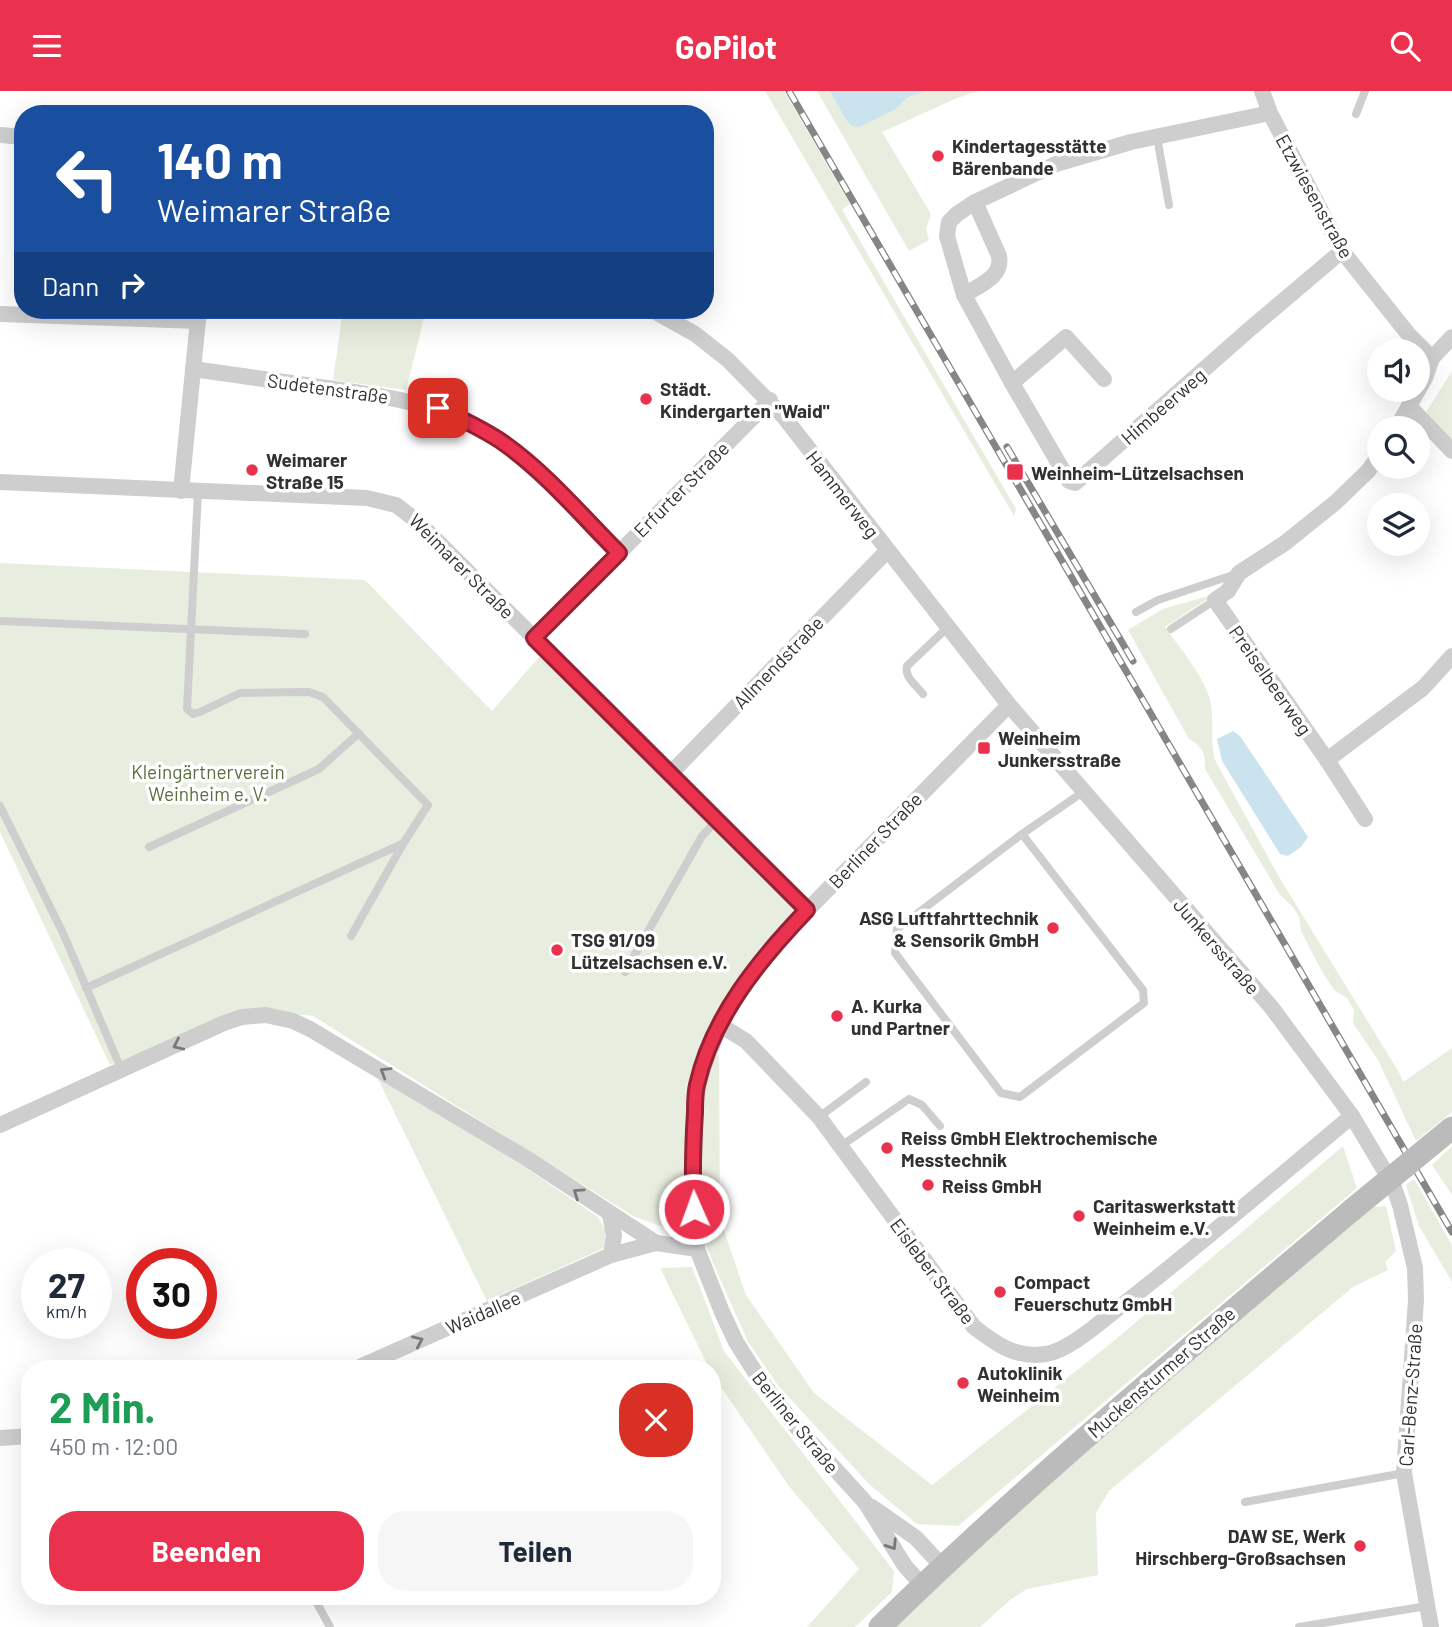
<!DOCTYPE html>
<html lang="de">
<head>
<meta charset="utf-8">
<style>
  :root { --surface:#fff; --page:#f6f6f7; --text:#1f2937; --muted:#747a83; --accent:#ea324f }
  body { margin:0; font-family:Barlow,sans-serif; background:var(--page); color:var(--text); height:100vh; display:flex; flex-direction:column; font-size:26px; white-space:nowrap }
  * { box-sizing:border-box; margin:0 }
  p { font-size:23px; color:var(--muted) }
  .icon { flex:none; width:38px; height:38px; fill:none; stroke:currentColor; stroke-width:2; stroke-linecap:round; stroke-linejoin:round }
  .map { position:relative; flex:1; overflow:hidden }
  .drawer { position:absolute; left:21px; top:1269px; width:700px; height:245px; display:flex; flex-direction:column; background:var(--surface); border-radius:28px; box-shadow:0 7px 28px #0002 }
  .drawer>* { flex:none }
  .hud { position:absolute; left:14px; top:14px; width:700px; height:214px; border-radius:28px; box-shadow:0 7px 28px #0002; background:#1a4fa0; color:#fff; overflow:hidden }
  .tools { position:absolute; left:1367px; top:248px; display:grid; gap:14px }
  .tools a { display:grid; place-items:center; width:63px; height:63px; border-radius:50%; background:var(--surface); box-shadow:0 7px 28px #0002; font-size:35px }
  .speed { position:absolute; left:21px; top:1157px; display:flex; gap:14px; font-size:35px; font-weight:700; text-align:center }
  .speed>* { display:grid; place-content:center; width:91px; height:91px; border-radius:50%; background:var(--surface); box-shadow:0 7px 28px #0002; line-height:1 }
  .speed small { font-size:18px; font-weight:400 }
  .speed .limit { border:10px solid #d22; background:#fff; color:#111 }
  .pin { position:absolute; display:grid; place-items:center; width:60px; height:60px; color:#fff; margin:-30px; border-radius:14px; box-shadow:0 4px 10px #0006 }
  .me { position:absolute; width:77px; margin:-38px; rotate:358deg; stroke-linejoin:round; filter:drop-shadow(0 0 5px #0008) }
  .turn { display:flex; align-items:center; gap:24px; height:147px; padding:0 28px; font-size:32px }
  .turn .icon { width:91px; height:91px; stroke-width:2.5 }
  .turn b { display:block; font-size:49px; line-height:60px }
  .then { display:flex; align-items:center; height:66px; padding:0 28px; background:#0003; gap:14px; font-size:26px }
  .round { display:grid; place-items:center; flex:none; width:74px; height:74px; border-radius:28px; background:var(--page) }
  .overview { display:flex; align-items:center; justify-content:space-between; height:119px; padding:0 28px }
  h1 { font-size:42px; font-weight:700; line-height:52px; color:#1e9e55 }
  .primary-button { display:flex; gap:14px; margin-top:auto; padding:14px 28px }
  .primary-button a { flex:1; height:80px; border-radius:28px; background:var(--accent); color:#fff; font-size:28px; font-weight:700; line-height:80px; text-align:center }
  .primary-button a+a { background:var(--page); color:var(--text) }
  header { display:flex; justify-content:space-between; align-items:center; height:91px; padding:0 28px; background:var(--accent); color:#fff; font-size:32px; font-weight:700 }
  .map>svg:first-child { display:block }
  .green { fill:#e8eedf }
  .water { fill:#cbe3ee }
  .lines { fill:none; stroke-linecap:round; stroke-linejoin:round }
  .service { stroke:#cecece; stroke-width:8 }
  .minor { stroke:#cecece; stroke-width:16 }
  .secondary { stroke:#bbb; stroke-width:23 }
  .rail-casing { stroke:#868686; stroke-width:7 }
  .rail { stroke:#fff; stroke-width:4.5; stroke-dasharray:13; stroke-linecap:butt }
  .secondary-bridge { stroke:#bbb; stroke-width:23 }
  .oneway { stroke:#787878 }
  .route-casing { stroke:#982033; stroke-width:18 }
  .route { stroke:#ea324f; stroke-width:12 }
  .poi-dot { fill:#ea324f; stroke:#fff; stroke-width:2.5 }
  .labels { text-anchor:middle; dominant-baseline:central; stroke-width:7; stroke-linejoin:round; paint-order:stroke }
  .poi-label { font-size:19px; font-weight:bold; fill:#313131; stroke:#fff; text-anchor:start }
  .street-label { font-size:19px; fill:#313131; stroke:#fff }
  .park-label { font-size:19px; fill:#586f3d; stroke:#fff }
</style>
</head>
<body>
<header><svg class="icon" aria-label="menu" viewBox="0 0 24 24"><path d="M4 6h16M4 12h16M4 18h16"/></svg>GoPilot<svg class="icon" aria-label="search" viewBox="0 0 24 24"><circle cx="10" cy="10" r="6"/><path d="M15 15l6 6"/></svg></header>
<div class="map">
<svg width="1452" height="1536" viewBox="0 0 1452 1536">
  <rect width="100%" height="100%" fill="#fff"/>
  <g class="green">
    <path d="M765,0H784L850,113L842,119L1016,418L1014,425Z"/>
    <path d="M817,0H979L957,7L882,41L931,123L926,138L929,149L909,160Z"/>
    <path d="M343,219H412L425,223L406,299L333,289Z"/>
    <path d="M1452,280V353L1425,323Z"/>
    <path d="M0,472L365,489L492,620L540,565L797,819L783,831L731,900L704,962L719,965L720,1128L746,1204L814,1302L932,1394L1115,1249L1343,1055L1357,1097L958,1435L917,1433L870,1394L780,1297L748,1251L704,1151L633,1125L313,925L251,918L110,974L0,741Z"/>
    <path d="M1215,503L1165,536C1178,554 1199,580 1207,600C1217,622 1208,648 1216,671L1279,786L1400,983L1403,991L1452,957V1021L1416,1050L1378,969L1353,932L1354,919L1347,907L1334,899L1320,877L1301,840L1299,826L1293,816L1280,804L1205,678C1206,663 1202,655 1189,648L1128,539L1163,518Z"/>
    <path d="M378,988L520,1073L598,1126L606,1140L604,1157L487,1210Z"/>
    <path d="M1452,1055V1104L1432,1074Z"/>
    <path d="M1414,1088L1452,1154V1191L1419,1135L1406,1094Z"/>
    <path d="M1386,1115L1396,1160L1385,1171L1388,1179L1353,1196L1109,1400L1096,1422L1098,1484L1027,1498L1010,1509L980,1536H896C1046,1387 1212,1253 1372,1116Z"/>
    <path d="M692,1176L724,1260L894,1480L892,1501L855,1536H807L859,1478L788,1394L712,1283V1278L709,1277L660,1177Z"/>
  </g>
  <g class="water">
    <path d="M830,0H925L906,7L896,18L859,36L852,35L847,30Z"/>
    <path d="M1233,640L1240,645L1308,746L1301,756L1288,765L1280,763L1222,670L1217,648Z"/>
  </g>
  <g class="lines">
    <g class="service">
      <path d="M1356,23L1365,0"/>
      <path d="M1157,46L1169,114"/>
      <path d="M198,401L187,618L193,623L200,621L240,602L309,601L323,606L428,714L403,753L351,845"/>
      <path d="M1136,521L1158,509L1236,483"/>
      <path d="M0,530L305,543"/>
      <path d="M1171,538L1215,509"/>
      <path d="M923,603C916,594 904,586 907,575L948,536"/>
      <path d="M0,715L63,842L122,980"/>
      <path d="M1022,743L1143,899L1144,912L1020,1006L1001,1002L895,862L897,838L1022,743L1083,701"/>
      <path d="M149,756L319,678L359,642"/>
      <path d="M625,881L702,745L717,729"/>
      <path d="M86,897L402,753"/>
      <path d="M819,1026L866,991"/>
      <path d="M841,1055L909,1008L922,1014L940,1035"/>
      <path d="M1245,1411L1404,1382"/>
      <path d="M313,1505L330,1536"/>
      <path d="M1299,1536L1427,1515"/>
    </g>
    <g class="minor">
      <path d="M1262,0L1270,22L1342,160L1409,244L1432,267"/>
      <path d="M1270,22L1131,51L1056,73L975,111L957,123L949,131L947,145L964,204L1012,292L1069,390L1075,392L1251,237L1342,160"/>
      <path d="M0,44L23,46"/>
      <path d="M964,204C980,194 1003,186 999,165L975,111"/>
      <path d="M652,219L695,243L728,269L784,326L1009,614L1272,917L1352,1025L1393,1094L1400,1114L1415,1177L1416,1209L1404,1382L1431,1536"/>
      <path d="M0,223L198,230"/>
      <path d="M193,278C235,284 278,290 320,296C390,306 442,311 502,351C543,378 583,426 619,462"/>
      <path d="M1012,292L1066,246L1104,288"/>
      <path d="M1409,315L1452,360"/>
      <path d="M1396,338L1425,287L1432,267L1452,246"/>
      <path d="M1379,365L1368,380L1336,411L1285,452L1239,482L1228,500L1215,509L1327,669L1423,597L1452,565"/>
      <path d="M0,391L367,407L396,414L418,431L807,819"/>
      <path d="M181,400L199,219"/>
      <path d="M535,547L770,309"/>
      <path d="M1327,669L1365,728"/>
      <path d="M670,683L887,460"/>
      <path d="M720,934L746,950L819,1026L974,1236C996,1253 1016,1268 1046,1263C1070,1259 1101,1230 1121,1215C1200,1154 1275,1089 1352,1025"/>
      <path d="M0,1034L224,932L242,926L266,924L293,930L310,938L526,1067L656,1152"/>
      <path d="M610,1124L614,1144L611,1164"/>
      <path d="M355,1278L611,1164L656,1152L697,1158"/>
      <path d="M0,1347L30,1345"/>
      <path d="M872,1416L916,1447L942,1475"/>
      <path d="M923,1495L905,1475L865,1411L794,1333L760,1289L736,1251L722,1221L697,1158L693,1098L696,995L720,934L741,899L776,851L1009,614"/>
    </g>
    <path class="secondary" d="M880,1536C1030,1389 1192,1255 1352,1119"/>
    <defs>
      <g id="rail">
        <path d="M789,0L1452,1141"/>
        <path d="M1007,356L1133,570"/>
      </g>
    </defs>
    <use href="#rail" class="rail-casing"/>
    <use href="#rail" class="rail"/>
    <path class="secondary-bridge" d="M1352,1119L1452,1037"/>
  </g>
  <defs><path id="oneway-chevron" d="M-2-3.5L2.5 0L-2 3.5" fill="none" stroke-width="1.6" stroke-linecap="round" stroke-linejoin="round" transform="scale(1.75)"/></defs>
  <g class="oneway">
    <use href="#oneway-chevron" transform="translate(178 954) rotate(155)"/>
    <use href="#oneway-chevron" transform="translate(385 981) rotate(-149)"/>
    <use href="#oneway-chevron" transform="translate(578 1102) rotate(-146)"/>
    <use href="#oneway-chevron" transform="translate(418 1250) rotate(-24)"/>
    <use href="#oneway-chevron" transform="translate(892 1454) rotate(57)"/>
  </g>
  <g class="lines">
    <defs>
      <path id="route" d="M438,317C461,328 484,338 505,353C547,383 582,425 619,462L534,547L807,819C760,868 712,926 697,994C695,1003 695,1012 695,1021C693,1053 692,1086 694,1118"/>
    </defs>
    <use href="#route" class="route-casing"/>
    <use href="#route" class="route"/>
  </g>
  <g class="poi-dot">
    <circle cx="938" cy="65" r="7"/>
    <circle cx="646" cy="308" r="7"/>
    <circle cx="252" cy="379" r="7"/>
    <rect x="1006" y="372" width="18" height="18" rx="3.5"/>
    <rect x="977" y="650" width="14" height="14" rx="3.5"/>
    <circle cx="1053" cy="837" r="7"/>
    <circle cx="557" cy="859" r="7"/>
    <circle cx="837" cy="925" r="7"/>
    <circle cx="887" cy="1057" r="7"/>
    <circle cx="928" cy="1094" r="7"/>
    <circle cx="1079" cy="1125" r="7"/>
    <circle cx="1000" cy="1201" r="7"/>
    <circle cx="963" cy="1292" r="7"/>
    <circle cx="1360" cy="1455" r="7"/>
  </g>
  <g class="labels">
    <g class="poi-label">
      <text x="952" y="54">Kindertagesstätte<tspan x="952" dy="22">Bärenbande</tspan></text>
      <text x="660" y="297">Städt.<tspan x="660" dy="22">Kindergarten "Waid"</tspan></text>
      <text x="266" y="368">Weimarer<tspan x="266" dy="22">Straße 15</tspan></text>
      <text x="1031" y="381">Weinheim-Lützelsachsen</text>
      <text x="998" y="646">Weinheim<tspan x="998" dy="22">Junkersstraße</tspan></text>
      <text x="1039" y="826" text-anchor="end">ASG Luftfahrttechnik<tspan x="1039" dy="22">&amp; Sensorik GmbH</tspan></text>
      <text x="571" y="848">TSG 91/09<tspan x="571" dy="22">Lützelsachsen e.V.</tspan></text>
      <text x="851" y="914">A. Kurka<tspan x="851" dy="22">und Partner</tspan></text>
      <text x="901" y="1046">Reiss GmbH Elektrochemische<tspan x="901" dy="22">Messtechnik</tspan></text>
      <text x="942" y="1094">Reiss GmbH</text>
      <text x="1093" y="1114">Caritaswerkstatt<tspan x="1093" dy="22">Weinheim e.V.</tspan></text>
      <text x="1014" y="1190">Compact<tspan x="1014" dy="22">Feuerschutz GmbH</tspan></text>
      <text x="977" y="1281">Autoklinik<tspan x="977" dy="22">Weinheim</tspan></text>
      <text x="1346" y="1444" text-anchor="end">DAW SE, Werk<tspan x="1346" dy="22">Hirschberg-Großsachsen</tspan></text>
    </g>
    <g class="street-label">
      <text transform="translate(1315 105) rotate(61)">Etzwiesenstraße</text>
      <text transform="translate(328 297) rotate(8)">Sudetenstraße</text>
      <text transform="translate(1163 315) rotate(-41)">Himbeerweg</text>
      <text transform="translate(681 398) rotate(-45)">Erfurter Straße</text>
      <text transform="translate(843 403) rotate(52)">Hammerweg</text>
      <text transform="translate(462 475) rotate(45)">Weimarer Straße</text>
      <text transform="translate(778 571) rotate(-46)">Allmendstraße</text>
      <text transform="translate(1271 589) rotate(55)">Preiselbeerweg</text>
      <text transform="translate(875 749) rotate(-46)">Berliner Straße</text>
      <text transform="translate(1217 855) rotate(49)">Junkersstraße</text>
      <text transform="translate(933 1180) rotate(53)">Eisleber Straße</text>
      <text transform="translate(483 1221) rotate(-24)">Waidallee</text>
      <text transform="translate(1161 1281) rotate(-41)">Muckensturmer Straße</text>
      <text transform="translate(1410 1304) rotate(-86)">Carl-Benz-Straße</text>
      <text transform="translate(796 1331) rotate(51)">Berliner Straße</text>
    </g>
    <g class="park-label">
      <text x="208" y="680">Kleingärtnerverein<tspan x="208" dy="22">Weinheim e. V.</tspan></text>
    </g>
  </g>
</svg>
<div class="tools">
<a><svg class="icon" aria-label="sound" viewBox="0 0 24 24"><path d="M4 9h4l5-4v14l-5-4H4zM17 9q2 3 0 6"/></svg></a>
<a><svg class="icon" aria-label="search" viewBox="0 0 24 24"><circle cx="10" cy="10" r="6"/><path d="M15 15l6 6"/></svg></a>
<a><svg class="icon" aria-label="layers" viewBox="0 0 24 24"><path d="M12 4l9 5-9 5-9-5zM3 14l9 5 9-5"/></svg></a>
</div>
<div class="speed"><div>27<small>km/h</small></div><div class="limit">30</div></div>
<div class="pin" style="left:438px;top:317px;background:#d93025"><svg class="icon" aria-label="arrive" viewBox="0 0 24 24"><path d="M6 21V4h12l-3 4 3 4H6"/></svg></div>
<svg class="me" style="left:694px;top:1118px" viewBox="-20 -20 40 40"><circle r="17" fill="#ea324f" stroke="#fff" stroke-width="3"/><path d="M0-11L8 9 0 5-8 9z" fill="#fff"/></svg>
<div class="hud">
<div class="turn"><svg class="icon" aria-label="left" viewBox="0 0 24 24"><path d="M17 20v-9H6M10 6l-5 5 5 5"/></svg><div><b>140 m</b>Weimarer Straße</div></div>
<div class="then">Dann<svg class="icon" aria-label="right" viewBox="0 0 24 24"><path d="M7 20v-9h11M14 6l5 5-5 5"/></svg></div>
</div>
<section class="drawer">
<div class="overview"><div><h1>2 Min.</h1><p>450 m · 12:00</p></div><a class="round" style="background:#d93025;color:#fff"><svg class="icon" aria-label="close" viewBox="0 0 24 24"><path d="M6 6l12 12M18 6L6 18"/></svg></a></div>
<div class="primary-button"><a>Beenden</a><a>Teilen</a></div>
</section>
</div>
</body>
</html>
